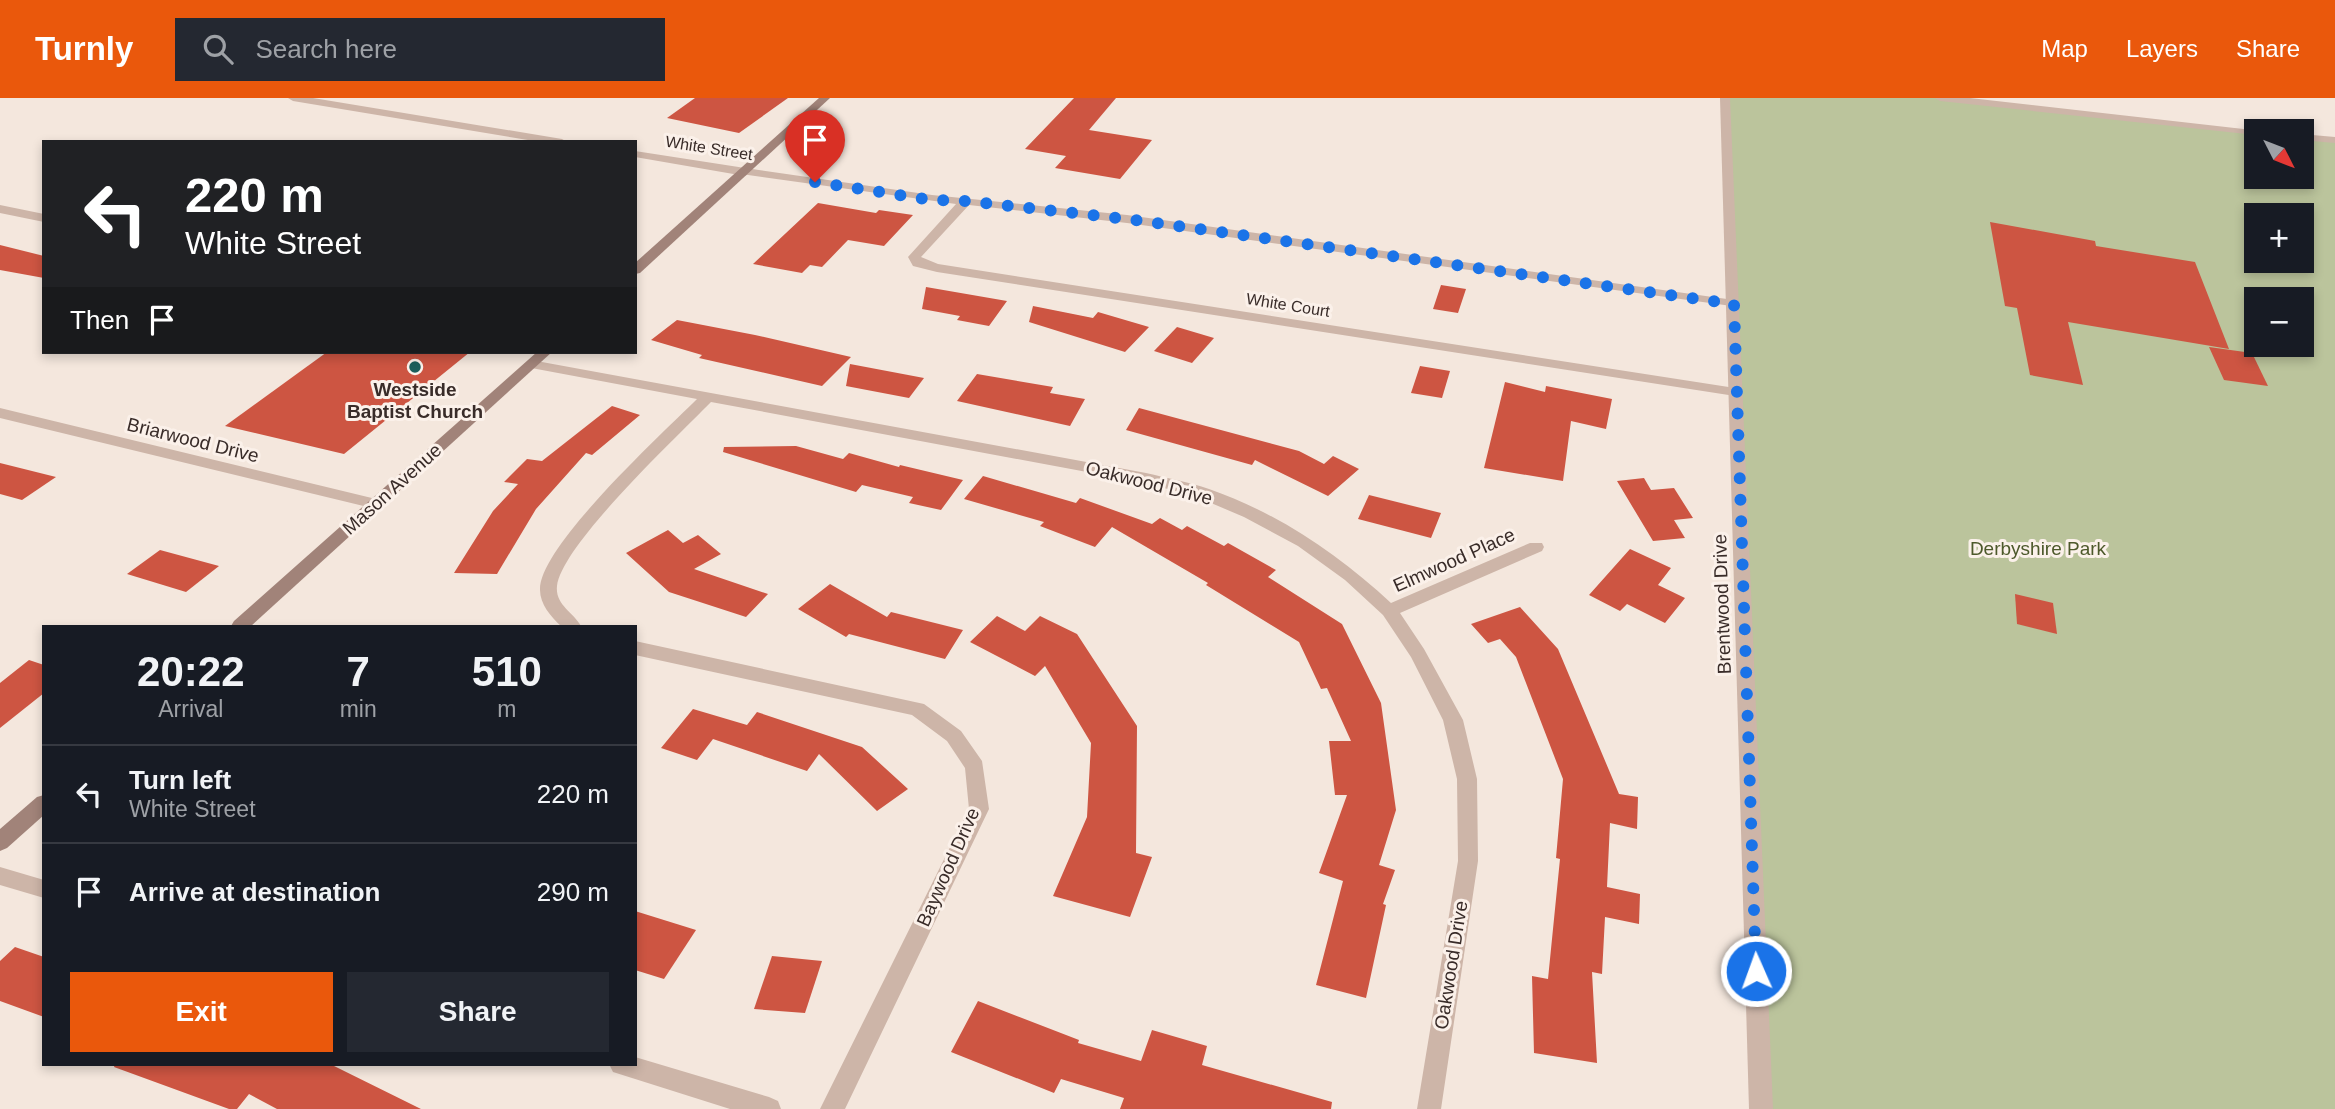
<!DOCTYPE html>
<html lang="en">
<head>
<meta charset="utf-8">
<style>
  :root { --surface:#171b24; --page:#242831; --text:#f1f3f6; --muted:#9ea1a6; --line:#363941; --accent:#ea580c }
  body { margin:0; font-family:Helvetica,sans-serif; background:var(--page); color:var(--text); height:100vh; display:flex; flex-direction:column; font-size:26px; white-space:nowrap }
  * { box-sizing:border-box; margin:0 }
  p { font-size:23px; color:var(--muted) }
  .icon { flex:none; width:38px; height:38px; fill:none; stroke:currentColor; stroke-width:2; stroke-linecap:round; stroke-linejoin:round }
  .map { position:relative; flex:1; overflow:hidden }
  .sheet { position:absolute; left:42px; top:527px; width:595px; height:441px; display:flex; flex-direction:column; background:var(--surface); border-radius:0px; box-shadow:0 4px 10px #0003 }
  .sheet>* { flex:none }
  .banner { position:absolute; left:42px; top:42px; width:595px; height:214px; border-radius:0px; box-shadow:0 4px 10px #0003; background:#202124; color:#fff; overflow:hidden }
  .needle { width:46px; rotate:132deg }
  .buttons { position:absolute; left:2244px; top:21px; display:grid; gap:14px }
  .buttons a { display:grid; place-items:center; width:70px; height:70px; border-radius:0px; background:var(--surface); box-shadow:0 4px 10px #0003; font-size:35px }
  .pin { position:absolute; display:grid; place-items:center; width:60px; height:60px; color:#fff; margin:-72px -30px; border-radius:50% 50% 50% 0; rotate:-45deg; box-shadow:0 0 7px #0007 }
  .pin .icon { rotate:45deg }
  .me { position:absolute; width:77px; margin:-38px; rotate:358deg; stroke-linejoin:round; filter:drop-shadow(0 0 5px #0008) }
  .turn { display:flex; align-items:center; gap:24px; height:147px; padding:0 28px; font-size:32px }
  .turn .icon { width:91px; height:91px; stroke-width:2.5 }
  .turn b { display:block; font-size:49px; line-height:60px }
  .then { display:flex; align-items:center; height:66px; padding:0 28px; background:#0003; gap:14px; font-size:26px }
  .eta { display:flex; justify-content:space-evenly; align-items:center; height:119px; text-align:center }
  .eta b { font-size:42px; font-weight:700; line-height:49px }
  .primary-button { display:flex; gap:14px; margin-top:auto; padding:14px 28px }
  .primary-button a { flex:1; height:80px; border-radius:0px; background:var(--accent); color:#fff; font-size:28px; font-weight:700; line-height:80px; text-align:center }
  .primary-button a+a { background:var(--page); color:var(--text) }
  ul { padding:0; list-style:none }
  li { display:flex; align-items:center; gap:21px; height:98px; padding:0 28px; border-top:2px solid var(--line) }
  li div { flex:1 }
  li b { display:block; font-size:26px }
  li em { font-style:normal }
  header { display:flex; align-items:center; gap:42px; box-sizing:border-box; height:98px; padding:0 35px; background:var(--accent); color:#fff }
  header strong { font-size:33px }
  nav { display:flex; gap:38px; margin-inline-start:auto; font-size:24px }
  .search { width:490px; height:63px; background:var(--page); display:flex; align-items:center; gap:18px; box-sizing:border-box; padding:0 24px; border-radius:0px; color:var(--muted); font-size:26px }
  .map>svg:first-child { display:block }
  .green { fill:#bbc49c; fill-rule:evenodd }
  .building { fill:#cd5542 }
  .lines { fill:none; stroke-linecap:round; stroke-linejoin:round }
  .minor { fill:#cdb5a8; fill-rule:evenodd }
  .tertiary { fill:#cdb5a8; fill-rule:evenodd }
  .secondary { fill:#a18379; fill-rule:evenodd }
  .route { stroke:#1a73e8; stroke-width:12; stroke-dasharray:0 21.6 }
  .poi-dot { fill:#1b5e5b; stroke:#fbf1ea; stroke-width:2.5 }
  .labels { text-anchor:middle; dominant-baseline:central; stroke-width:6; stroke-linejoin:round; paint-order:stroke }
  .far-street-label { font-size:16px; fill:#392c29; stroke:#fbf1ea }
  .poi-label { font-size:19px; font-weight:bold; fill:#392c29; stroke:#fbf1ea }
  .street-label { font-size:19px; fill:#392c29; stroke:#fbf1ea }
  .park-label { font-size:19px; fill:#4d592b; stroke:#fbf1ea }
</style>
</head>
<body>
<header>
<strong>Turnly</strong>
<div class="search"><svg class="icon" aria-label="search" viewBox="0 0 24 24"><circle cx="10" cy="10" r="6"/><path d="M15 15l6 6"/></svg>Search here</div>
<nav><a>Map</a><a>Layers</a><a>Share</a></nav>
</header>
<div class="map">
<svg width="2335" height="1011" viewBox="0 0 2335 1011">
  <rect width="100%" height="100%" fill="#f4e7dd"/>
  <path class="green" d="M1725,0H1940L2256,34V79H2301V39L2335,42V1011H1761ZM2256,117H2301V163H2256ZM2256,201H2301V247H2256Z"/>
  <g class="building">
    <path d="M695,0H788L739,35L667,20Z"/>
    <path d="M1074,0H1116L1089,32L1152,42L1120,81L1055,70L1066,58L1025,51Z"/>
    <path d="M818,105L876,115L879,112L913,117L884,148L848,142L822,169L810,167L802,175L753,166Z"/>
    <path d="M1990,124L2095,143L2096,148L2195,164L2229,251L2068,224L2083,287L2030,277L2017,210L2005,208Z"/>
    <path d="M0,147L44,158V180L0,172Z"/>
    <path d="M1441,187L1466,191L1458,215L1433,211Z"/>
    <path d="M926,189L1007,203L989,228L957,222L960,218L922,211Z"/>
    <path d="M1033,208L1093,220L1098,214L1149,229L1125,254L1029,224Z"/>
    <path d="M677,222L755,237L851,259L822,288L699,260L702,257L651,242Z"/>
    <path d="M1177,229L1214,240L1192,265L1154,253Z"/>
    <path d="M2209,249L2252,255L2268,288L2224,282Z"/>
    <path d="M327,254H470L344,356L225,328Z"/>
    <path d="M850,266L924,280L909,300L846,288Z"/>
    <path d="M1420,268L1450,273L1442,300L1411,295Z"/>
    <path d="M977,276L1053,289L1050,295L1085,301L1070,328L957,303Z"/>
    <path d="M1505,284L1545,294L1546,288L1612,301L1606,331L1571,323L1563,383L1484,370Z"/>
    <path d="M612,308L640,317L592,357L586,355L536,411L497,476L454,475L493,413L518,386L504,384L527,361L542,363Z"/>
    <path d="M1139,310L1299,353L1324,366L1333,358L1359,371L1328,398L1255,362L1252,367L1126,332Z"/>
    <path d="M796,348L843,361L849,355L899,369L900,367L963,382L941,412L909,405L913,399L862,387L856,394L723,354L724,349Z"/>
    <path d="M0,365L56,379L22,402L0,396Z"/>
    <path d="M983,378L1076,405L1080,400L1152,426L1160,420L1182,432L1187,428L1224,448L1228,445L1276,472L1268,479L1342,526L1381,605L1396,712L1379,767L1395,772L1383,806L1386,807L1366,900L1316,887L1343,783L1319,775L1347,697H1335L1329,643H1351L1327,590L1321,591L1299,544L1206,487L1208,485L1112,429L1095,449L1040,428L1044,424L964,401Z"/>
    <path d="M1644,380L1651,392L1674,390L1693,420L1674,422L1685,440L1653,443L1617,383Z"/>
    <path d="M1369,397L1441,415L1431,440L1358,421Z"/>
    <path d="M668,432L683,445L698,437L721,456L694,471L768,496L746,519L669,494L626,455Z"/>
    <path d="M1630,451L1671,470L1658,487L1685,500L1665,525L1627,506L1620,513L1589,497Z"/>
    <path d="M160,452L219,468L186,494L127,476Z"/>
    <path d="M830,486L887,519L891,514L963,532L945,561L849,536L846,539L798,511Z"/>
    <path d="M2015,496L2053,505L2057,536L2017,526Z"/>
    <path d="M1520,509L1558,551L1619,696L1638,699L1637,731L1610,725L1607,789L1640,796L1639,826L1605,819L1602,876L1592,874L1597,965L1534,955L1532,878L1548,881L1560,761L1556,760L1563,681L1516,559L1500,541L1488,545L1471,526Z"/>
    <path d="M997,518L1025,533L1040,518L1077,536L1137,628L1136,755L1152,759L1130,819L1053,798L1087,719L1091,645L1045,568L1035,578L970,544Z"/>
    <path d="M29,562L44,567V595L0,630V585Z"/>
    <path d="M693,611L747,627L757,614L862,649L908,691L877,713L819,656L807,673L713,641L697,662L661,650Z"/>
    <path d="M635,813L696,832L664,881L635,872Z"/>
    <path d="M15,849L44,859V919L0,903V863Z"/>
    <path d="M772,858L822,863L805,915L754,911Z"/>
    <path d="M978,903L1079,942L1078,945L1141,963L1152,932L1207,948L1202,967L1332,1004L1331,1011H1120L1124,1000L1061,981L1054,995L951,954Z"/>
    <path d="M115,966H330L421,1011H277L249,996L237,1011H229L114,969Z"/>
  </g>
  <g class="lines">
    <g class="minor">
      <path d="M745,70L932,97L1127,117L1734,202L1741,206L1739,209L1127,125L969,107L921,159L938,166L1735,290L1742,294L1735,298L937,174L913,168L908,159L956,106L741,76L739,74Z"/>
      <path d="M0,107L44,116V124L0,115Z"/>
      <path d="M531,262L1146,375C1167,380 1189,384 1209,391C1278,415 1338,456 1391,505L1530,445H1542L1544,449L1542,453L1400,515L1424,551L1463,622L1477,681L1478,763L1441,1011H1417L1458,763L1457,681L1443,622L1411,559L1383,517L1345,482L1298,448L1244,419L1197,399L1146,385L711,304C678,338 562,446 557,488C555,507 573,514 581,528H561C551,519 540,506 540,492C538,449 664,334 697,301L526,269L524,266Z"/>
      <path d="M0,310L376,401L384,406L376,411L0,320Z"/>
      <path d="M635,543L924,606L961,633L982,663L989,711L845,1011H820L969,711L965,670L947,643L912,617L635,557Z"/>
      <path d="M0,769L44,782V800L0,787Z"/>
      <path d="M635,959L769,999L778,1003L781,1011H730L613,974L609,966H635Z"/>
    </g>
    <g class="tertiary">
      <path d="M288,0H313L562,41L567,44H540L293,3Z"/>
      <path d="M1720,0H1730L1773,1011H1749Z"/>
      <path d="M1935,0H1970L2261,33H2256V37L1940,3Z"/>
      <path d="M2301,36L2335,39V45L2301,42Z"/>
      <path d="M635,53L745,70L751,74L745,78L635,59Z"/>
    </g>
    <g class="secondary">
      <path d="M819,0H830L640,175L635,176V165Z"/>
      <path d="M537,254H552L251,528H231L234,523Z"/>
      <path d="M44,697V717L7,750L0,753V731L37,699Z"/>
    </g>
  </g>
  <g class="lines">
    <path class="route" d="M815,84L932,102L966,103L1127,121L1734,206L1756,873"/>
  </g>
  <circle class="poi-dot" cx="415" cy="269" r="7"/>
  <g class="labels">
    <g class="far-street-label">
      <text transform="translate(709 50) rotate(9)">White Street</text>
      <text transform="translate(1288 207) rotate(9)">White Court</text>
    </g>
    <g class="poi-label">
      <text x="415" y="291">Westside<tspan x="415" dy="22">Baptist Church</tspan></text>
    </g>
    <g class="street-label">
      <text transform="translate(193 342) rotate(14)">Briarwood Drive</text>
      <text transform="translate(1149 385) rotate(14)">Oakwood Drive</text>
      <text transform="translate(392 391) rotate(-42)">Mason Avenue</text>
      <text transform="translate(1454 462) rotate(-24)">Elmwood Place</text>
      <text transform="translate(1722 506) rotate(-92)">Brentwood Drive</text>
      <text transform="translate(948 769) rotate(-66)">Baywood Drive</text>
      <text transform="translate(1451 867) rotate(-81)">Oakwood Drive</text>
    </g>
    <g class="park-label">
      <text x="2038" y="450">Derbyshire Park</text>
    </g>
  </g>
</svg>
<div class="buttons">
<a><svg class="needle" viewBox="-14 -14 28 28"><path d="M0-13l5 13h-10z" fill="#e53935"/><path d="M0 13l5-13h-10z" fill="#9ea1a6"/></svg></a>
<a>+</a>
<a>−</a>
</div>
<div class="pin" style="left:815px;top:84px;background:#d93025"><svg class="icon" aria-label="arrive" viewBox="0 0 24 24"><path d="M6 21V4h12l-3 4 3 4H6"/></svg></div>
<svg class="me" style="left:1756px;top:873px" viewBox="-20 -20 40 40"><circle r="17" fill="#1a73e8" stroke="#fff" stroke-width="3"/><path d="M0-11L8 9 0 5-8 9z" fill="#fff"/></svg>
<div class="banner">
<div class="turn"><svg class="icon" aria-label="left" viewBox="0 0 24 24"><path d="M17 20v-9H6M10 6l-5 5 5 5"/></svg><div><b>220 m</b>White Street</div></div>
<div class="then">Then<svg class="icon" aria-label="arrive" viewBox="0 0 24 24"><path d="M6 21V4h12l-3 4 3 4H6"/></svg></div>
</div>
<section class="sheet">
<div class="eta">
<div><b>20:22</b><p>Arrival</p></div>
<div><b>7</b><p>min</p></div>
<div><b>510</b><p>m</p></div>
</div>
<ul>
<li><svg class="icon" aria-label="left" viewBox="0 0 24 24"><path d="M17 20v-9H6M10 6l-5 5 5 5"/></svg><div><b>Turn left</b><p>White Street</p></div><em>220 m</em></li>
<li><svg class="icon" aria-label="arrive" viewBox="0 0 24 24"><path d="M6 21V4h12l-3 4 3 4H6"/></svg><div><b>Arrive at destination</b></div><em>290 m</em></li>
</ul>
<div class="primary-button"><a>Exit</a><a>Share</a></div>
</section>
</div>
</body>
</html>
